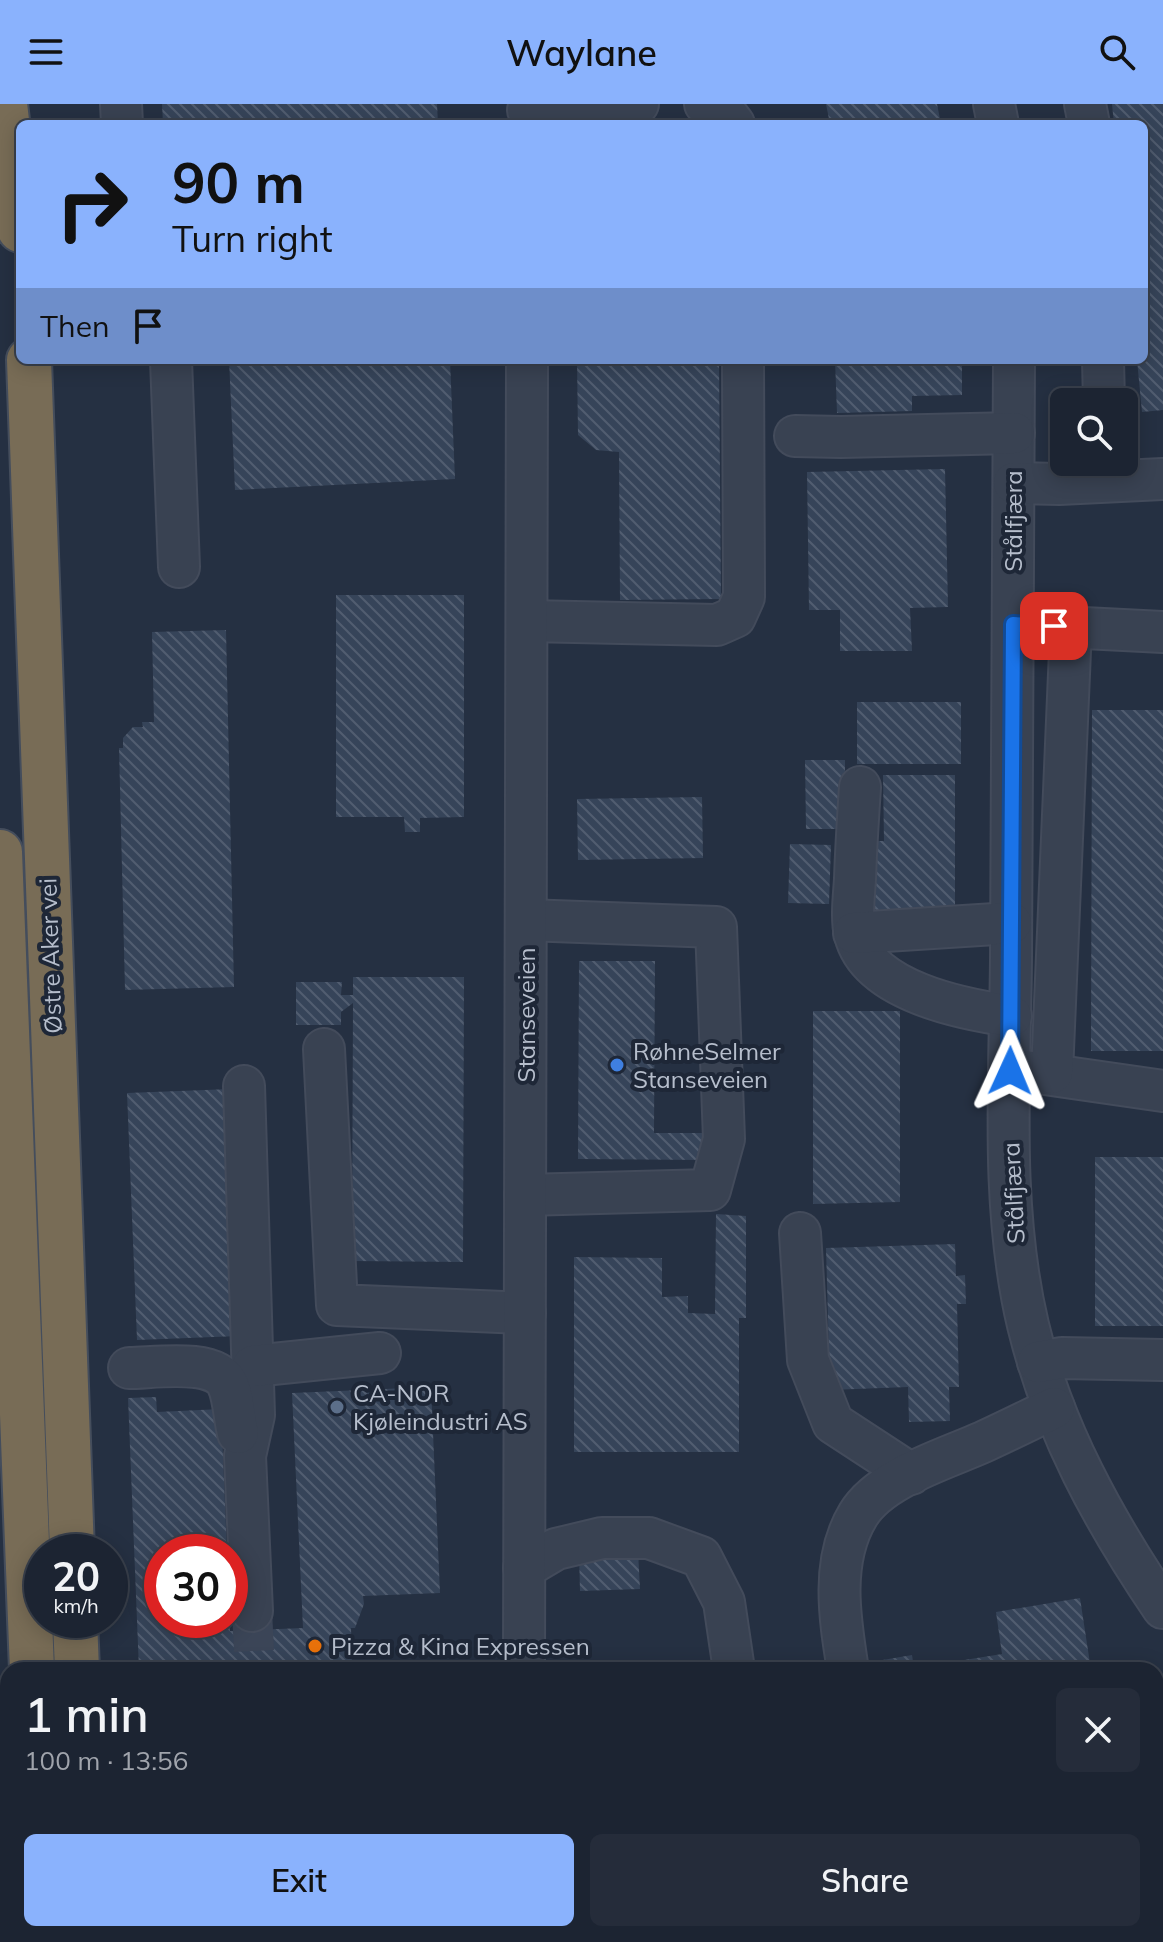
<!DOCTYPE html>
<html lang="en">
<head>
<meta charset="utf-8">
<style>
  :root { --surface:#1c2432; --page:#252c3a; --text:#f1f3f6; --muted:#a0a4ac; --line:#3a414d; --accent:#8ab2fd }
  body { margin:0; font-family:Mulish,sans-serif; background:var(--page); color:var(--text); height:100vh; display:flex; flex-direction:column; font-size:30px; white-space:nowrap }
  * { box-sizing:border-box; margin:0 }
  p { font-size:26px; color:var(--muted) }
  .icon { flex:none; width:44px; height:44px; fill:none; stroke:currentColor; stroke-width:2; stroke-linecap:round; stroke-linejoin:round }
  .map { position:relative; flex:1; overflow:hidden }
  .side { position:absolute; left:0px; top:1558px; width:1164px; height:280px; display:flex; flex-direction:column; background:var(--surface); border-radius:24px 24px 0 0; box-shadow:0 4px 20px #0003,0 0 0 2px var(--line) }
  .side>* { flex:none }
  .guide { position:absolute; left:16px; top:16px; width:1132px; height:244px; border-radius:12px; box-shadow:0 4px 20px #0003,0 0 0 2px var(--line); background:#8ab2fd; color:#111; overflow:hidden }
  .controls { position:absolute; left:1050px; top:284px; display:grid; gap:16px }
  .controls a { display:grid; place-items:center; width:88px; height:88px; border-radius:12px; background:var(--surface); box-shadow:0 4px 20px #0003,0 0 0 2px var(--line); font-size:40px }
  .speed { position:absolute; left:24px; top:1430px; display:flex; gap:16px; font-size:40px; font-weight:700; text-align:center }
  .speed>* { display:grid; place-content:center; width:104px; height:104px; border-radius:50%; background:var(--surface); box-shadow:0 4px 20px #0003,0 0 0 2px var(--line); line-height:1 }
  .speed small { font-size:20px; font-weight:400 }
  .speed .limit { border:12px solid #d22; background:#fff; color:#111 }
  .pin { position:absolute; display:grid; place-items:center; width:68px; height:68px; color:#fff; margin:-34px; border-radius:16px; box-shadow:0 4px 12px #0006 }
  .me { position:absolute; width:88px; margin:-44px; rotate:1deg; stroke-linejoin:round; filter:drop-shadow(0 0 6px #0008) }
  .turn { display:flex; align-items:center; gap:28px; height:168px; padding:0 24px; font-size:36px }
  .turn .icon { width:104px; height:104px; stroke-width:2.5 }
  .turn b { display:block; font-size:56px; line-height:68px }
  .then { display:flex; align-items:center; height:76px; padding:0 24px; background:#0003; gap:16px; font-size:30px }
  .round { display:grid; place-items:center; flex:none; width:84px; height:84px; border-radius:12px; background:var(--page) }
  .headline { display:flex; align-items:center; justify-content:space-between; height:136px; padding:0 24px }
  h1 { font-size:48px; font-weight:600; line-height:60px }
  .action { display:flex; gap:16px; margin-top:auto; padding:16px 24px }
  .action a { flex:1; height:92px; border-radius:12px; background:var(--accent); color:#111; font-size:32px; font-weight:600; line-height:92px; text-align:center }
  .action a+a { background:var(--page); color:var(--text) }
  header { display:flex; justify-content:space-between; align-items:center; height:104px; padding:0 24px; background:var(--accent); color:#111; font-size:36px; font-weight:600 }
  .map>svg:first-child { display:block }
  .building { fill:url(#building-back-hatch) }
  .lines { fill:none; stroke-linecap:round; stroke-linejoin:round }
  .minor-tunnel { stroke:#3b4557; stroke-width:40; stroke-dasharray:40 20; stroke-linecap:butt }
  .minor-casing { stroke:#434b5b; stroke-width:44 }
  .highway-casing { stroke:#444d5c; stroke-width:48 }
  .minor { stroke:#394252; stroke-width:40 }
  .highway { stroke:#786c56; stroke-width:44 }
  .route-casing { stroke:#114b97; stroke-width:20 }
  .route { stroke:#1a73e8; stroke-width:14 }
  .shop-dot { fill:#3f7fe0; stroke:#1e2737; stroke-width:3 }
  .service-dot { fill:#5c6f8a; stroke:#1e2737; stroke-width:3 }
  .food-dot { fill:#e8710a; stroke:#1e2737; stroke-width:3 }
  .labels { text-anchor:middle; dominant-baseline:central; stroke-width:8; stroke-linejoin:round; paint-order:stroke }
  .street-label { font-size:24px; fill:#b6becc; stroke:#1e2737 }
  .poi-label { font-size:24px; fill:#b6becc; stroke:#1e2737; text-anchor:start }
</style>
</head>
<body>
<header><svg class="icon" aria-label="menu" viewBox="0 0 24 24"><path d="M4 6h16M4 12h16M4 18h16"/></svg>Waylane<svg class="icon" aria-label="search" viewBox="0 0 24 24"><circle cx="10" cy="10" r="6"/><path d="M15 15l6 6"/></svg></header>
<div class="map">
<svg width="1163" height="1838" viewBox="0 0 1163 1838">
  <defs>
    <pattern id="building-back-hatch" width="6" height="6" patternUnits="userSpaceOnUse" patternTransform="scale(2)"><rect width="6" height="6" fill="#364459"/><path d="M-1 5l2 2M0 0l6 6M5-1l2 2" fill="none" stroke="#515d70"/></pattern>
  </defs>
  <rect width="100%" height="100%" fill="#253042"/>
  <g class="building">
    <path d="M162,0H437L438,20H163Z"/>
    <path d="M826,0H937L941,20H830Z"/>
    <path d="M1112,0H1163V306L1142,308L1137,256H1144V20H1114Z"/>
    <path d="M229,256H450L455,375L235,386Z"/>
    <path d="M577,256H719L721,495L620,496L619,348L596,346L578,331Z"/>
    <path d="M835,256H962V291L912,292V307L837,309Z"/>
    <path d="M945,365L948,503L910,504L912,547H840V506H809L807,368Z"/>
    <path d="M336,491H464V713L420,714V728H405L404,713H336Z"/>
    <path d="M226,526L234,883L125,886L119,644H123V634L133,623H143L142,618H154L152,528Z"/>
    <rect x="857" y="598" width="104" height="62"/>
    <path d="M1092,606H1163V947H1091Z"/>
    <path d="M805,656H845V725H806Z"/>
    <path d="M883,671H955V805L870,806V737H884Z"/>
    <path d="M702,693L703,754L578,756L577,695Z"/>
    <path d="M790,740L831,741L829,800L788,799Z"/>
    <path d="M579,857H655L654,1029H702V1056L578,1055Z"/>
    <path d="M353,873H464L463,1158L352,1157L353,899L341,908V921H296V878H342L341,891H353Z"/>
    <path d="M813,907H900V1098L813,1100Z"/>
    <path d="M231,985L239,1232L137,1236L127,989Z"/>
    <rect x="1095" y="1053" width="68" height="169"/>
    <path d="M716,1110L746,1112V1214H739V1348H574V1153L662,1154V1193L688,1192V1209L715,1210Z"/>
    <path d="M955,1140L956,1172L965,1171L966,1200H957L959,1283H949L950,1317L909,1318L908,1283L830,1286L826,1144Z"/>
    <path d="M431,1283L440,1489L363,1492L364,1500L355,1524H351L352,1566H139L128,1294L156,1293L157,1308L221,1305L227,1448H162V1516H229L230,1527L303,1524L292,1289Z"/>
    <path d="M638,1447L640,1485L580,1487L579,1449Z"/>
    <path d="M1080,1494L1091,1566H872L871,1558L912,1551L914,1564L1002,1550L996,1508Z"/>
    <path d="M716,1556V1566H582L581,1560Z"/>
    <path d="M261,1830H420V1838H256Z"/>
    <rect x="588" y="1830" width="134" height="8"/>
    <path d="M915,1830H976V1832L950,1836V1838H916Z"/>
    <rect x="1007" y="1830" width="81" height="8"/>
  </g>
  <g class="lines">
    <path class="minor-tunnel" d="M252,1507L255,1566"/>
    <defs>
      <g id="minor">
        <path d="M121,0L122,20"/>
        <path d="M705,0L723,6L734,20"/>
        <path d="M994,0L998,20"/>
        <path d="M1085,0L1089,20"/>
        <path d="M528,6L638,0"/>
        <path d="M171,256L179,463"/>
        <path d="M1014,256C1012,456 1011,656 1011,855C1010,976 1000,1103 1028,1221C1053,1325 1104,1417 1163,1504"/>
        <path d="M1103,256L1104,298"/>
        <path d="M795,332L841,333L1014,329"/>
        <path d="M1014,379L1059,380L1163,375"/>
        <path d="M527,517L717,521L735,513L744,493L743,256"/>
        <path d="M1045,522L1163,528"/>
        <path d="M860,683C858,713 856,744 855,775C854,792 851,814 855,831C869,887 961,905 1011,912"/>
        <path d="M854,829L1011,819"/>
        <path d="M324,945L337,1201L525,1209"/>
        <path d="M1024,967L1163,987"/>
        <path d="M1052,969L1071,523"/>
        <path d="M244,982L254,1311L245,1352L252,1507"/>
        <path d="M525,1091L710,1086L724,1035L716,823L526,816"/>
        <path d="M800,1129L808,1256L833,1319L911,1370"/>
        <path d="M1038,1258L1062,1254L1163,1256"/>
        <path d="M253,1262L380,1249"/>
        <path d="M129,1264C154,1264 214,1254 227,1279C234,1292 234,1314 238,1329"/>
        <path d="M524,1464L556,1445L602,1434H649L701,1453L724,1498L734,1566"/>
        <path d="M524,1566L527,256"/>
        <path d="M848,1566C840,1516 830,1457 858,1411C880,1374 945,1355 983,1338C1007,1327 1031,1315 1054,1304"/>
        <path d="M0,1747L8,1746"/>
        <path d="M526,1830V1838"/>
        <path d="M775,1830L776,1838"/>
      </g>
      <g id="highway">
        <path d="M5,0L20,126"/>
        <path d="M29,256L72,1448"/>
        <path d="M0,748L32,1566"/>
        <path d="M75,1516L77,1566"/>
        <path d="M44,1830V1838"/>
        <path d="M89,1830L90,1838"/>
        <path d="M135,1830V1838"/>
      </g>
    </defs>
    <use href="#minor" class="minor-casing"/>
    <use href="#highway" class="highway-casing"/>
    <use href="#minor" class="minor"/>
    <use href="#highway" class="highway"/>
  </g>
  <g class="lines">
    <defs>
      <path id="route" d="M1010,967L1013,520L1054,522"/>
    </defs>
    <use href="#route" class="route-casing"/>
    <use href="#route" class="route"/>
  </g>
  <circle class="shop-dot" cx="617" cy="961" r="8"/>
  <circle class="service-dot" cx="337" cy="1303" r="8"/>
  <circle class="food-dot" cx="315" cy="1542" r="8"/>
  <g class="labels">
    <g class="street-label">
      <text transform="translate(1013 417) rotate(-90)">Stålfjæra</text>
      <text transform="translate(50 852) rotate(-92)">Østre Aker vei</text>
      <text transform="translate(526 911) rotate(-90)">Stanseveien</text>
      <text transform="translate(1013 1089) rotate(-93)">Stålfjæra</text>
    </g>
    <g class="poi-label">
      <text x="633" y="947">RøhneSelmer<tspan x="633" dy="28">Stanseveien</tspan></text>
      <text x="353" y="1289">CA-NOR<tspan x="353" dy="28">Kjøleindustri AS</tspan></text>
      <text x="331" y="1542">Pizza &amp; Kina Expressen</text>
    </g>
  </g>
</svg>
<div class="controls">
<a><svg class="icon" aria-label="search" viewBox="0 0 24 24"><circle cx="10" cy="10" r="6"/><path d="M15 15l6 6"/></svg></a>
</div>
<div class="speed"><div>20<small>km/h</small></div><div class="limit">30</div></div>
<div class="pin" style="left:1054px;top:522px;background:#d93025"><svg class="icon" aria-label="arrive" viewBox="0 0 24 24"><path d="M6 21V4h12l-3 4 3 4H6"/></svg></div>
<svg class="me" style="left:1010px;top:967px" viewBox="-20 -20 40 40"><path d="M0-17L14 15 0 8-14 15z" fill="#1a73e8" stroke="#fff" stroke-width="4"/></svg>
<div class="guide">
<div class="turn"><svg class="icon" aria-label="right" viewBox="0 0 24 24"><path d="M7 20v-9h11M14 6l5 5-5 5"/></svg><div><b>90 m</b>Turn right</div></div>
<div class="then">Then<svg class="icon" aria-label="arrive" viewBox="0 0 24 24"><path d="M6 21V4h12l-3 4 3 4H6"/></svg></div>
</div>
<section class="side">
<div class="headline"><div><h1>1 min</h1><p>100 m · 13:56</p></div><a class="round"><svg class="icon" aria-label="close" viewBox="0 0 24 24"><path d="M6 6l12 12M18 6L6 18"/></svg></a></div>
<div class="action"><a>Exit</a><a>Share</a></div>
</section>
</div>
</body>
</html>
